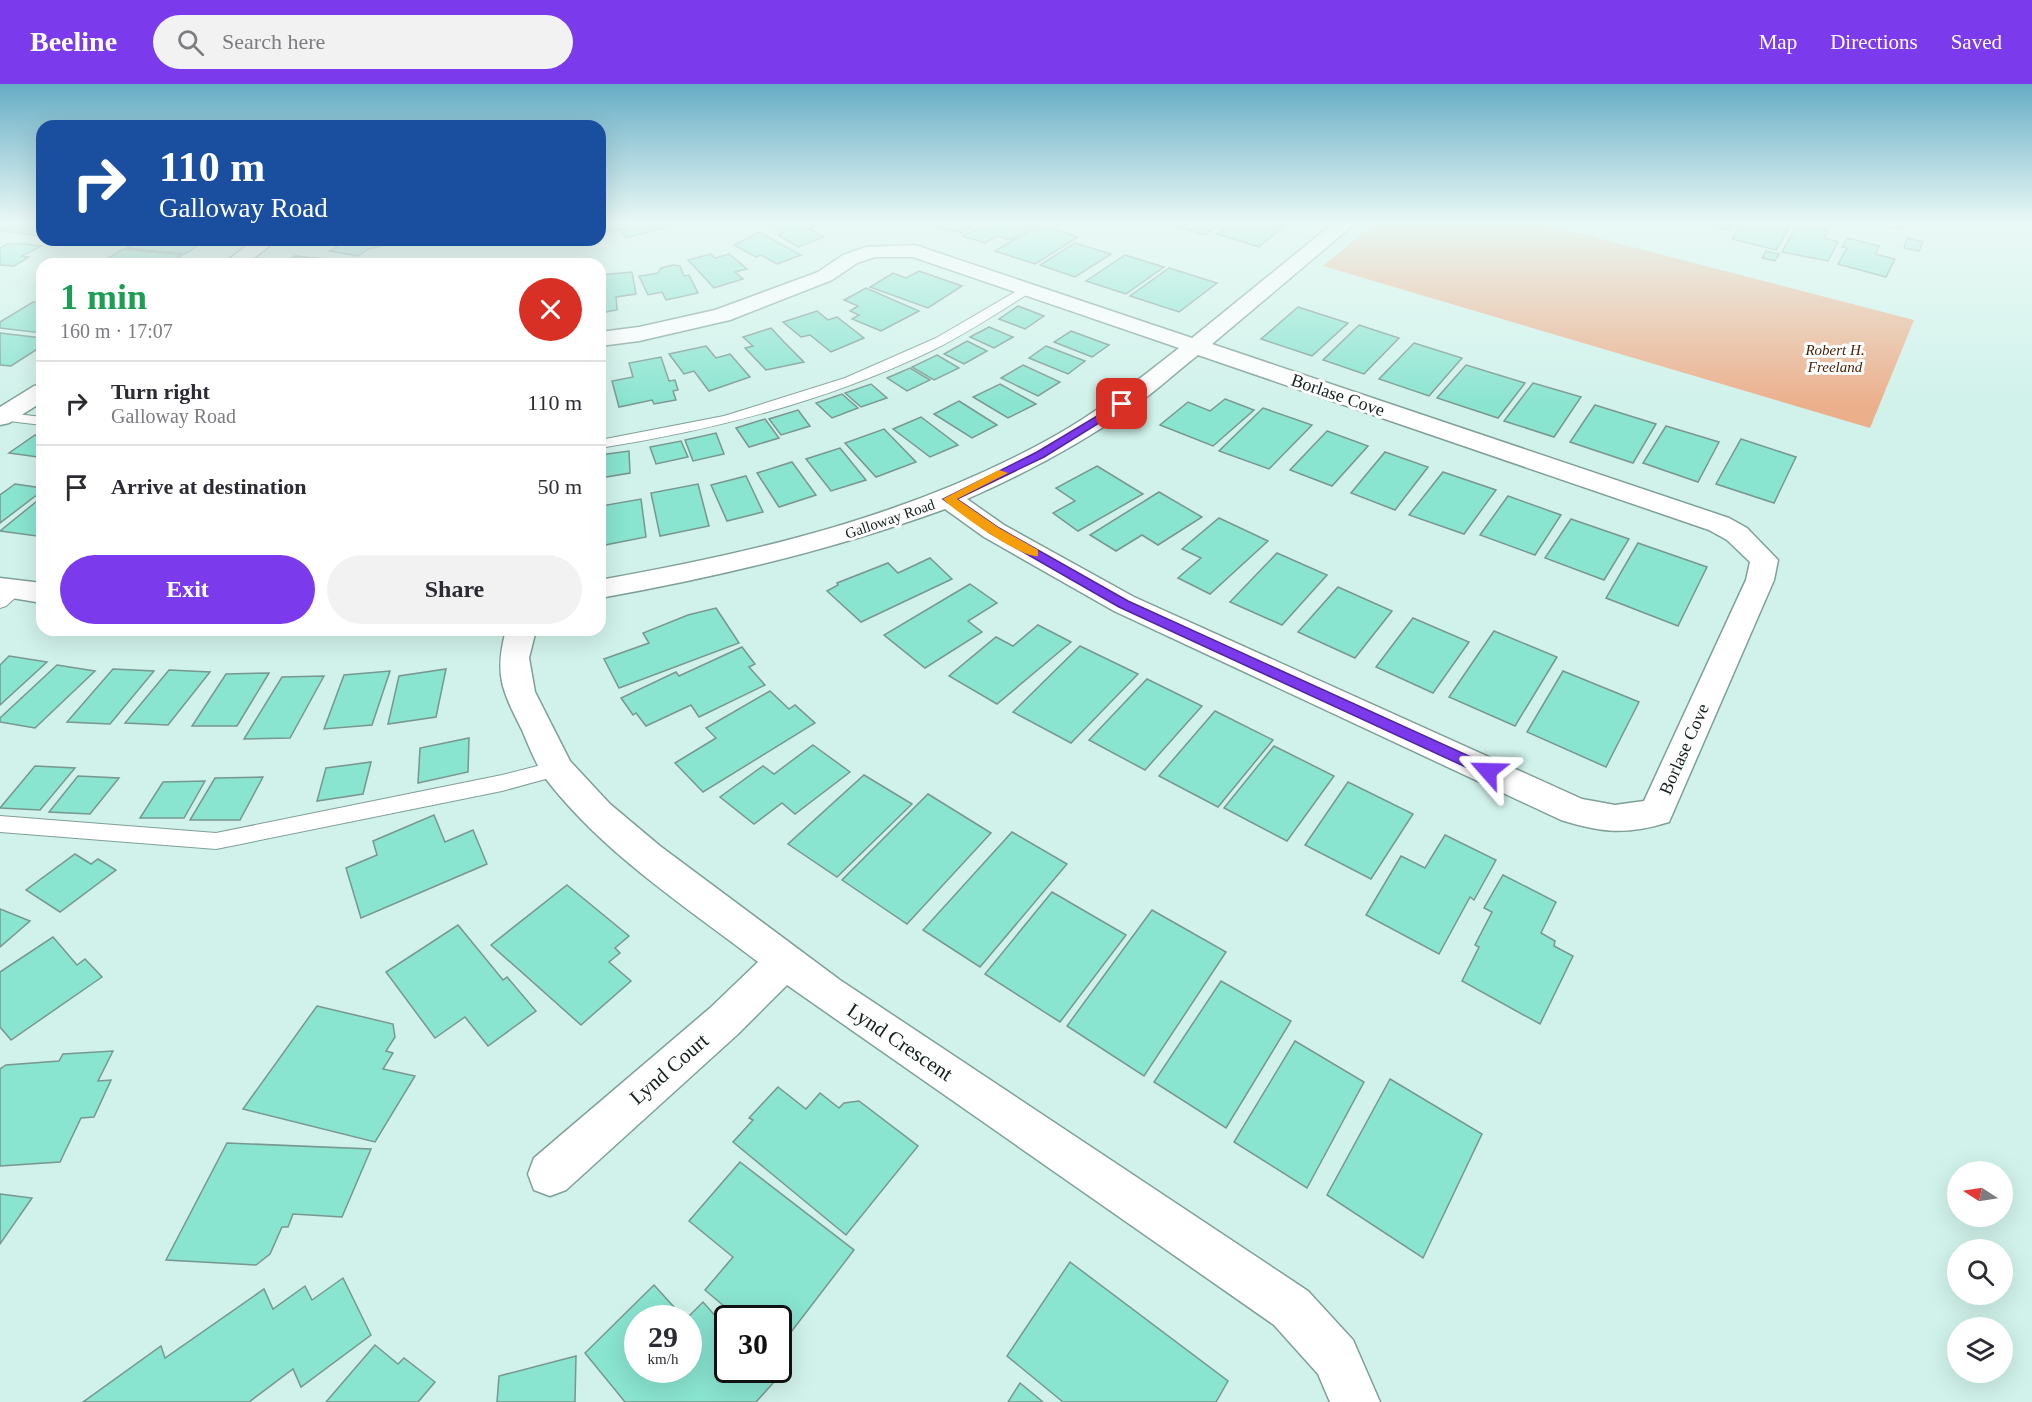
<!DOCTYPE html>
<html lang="en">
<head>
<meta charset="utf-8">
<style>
  :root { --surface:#fff; --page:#f2f2f3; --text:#2b2b33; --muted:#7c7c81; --line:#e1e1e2; --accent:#7c3aed }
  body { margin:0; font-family:"Times New Roman",serif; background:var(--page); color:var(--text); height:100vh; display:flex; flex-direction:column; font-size:22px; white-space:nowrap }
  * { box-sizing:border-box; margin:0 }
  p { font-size:20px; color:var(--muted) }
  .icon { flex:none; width:33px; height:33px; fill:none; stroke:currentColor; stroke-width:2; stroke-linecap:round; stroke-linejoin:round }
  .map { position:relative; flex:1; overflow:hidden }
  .panel { position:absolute; left:36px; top:174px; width:570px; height:378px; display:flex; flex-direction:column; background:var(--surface); border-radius:18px; box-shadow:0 6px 24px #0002 }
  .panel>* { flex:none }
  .banner { position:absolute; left:36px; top:36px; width:570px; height:126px; border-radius:18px; box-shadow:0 6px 24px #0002; background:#1a4fa0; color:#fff; overflow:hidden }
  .needle { width:39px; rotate:282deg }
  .tools { position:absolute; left:1947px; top:1077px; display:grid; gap:12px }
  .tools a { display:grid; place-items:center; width:66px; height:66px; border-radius:50%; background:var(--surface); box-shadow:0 6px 24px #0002; font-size:30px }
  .speed { position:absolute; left:624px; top:1221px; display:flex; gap:12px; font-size:30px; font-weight:700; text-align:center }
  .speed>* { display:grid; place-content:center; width:78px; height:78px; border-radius:50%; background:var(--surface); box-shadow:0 6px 24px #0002; line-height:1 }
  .speed small { font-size:15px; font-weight:400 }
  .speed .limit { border:3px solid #111; border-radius:9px; background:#fff; color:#111 }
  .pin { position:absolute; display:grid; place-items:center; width:51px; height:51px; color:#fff; margin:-26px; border-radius:12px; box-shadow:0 3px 9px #0006 }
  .me { position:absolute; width:66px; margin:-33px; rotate:295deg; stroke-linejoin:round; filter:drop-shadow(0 0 4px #0008) }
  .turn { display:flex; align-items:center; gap:21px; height:126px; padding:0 24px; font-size:27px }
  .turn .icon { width:78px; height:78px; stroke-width:2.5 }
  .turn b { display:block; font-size:42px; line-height:51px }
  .round { display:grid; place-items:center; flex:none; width:63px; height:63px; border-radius:32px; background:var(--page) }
  .headline { display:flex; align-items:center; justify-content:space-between; height:102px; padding:0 24px }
  h1 { font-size:36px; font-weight:600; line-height:45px; color:#1e9e55 }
  .primary-button { display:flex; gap:12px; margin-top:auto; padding:12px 24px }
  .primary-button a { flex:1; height:69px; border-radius:36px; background:var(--accent); color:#fff; font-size:24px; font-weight:600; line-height:69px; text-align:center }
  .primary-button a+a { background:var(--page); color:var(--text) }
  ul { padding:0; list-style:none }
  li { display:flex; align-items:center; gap:18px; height:84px; padding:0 24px; border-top:2px solid var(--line) }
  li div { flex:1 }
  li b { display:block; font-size:22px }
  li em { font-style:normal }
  header { display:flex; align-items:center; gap:36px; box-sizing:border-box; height:84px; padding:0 30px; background:var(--accent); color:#fff }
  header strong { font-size:28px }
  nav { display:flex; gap:33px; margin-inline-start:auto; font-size:21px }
  .search { width:420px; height:54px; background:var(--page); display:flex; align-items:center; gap:15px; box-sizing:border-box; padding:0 21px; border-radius:33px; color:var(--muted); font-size:22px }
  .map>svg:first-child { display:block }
  .green { fill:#ecaf8b }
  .building { fill:#89e4d0; stroke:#789790; stroke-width:1.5 }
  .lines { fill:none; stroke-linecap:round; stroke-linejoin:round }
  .lane-casing { stroke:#7f9f97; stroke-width:2 }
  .street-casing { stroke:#7f9f97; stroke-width:3 }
  .lane { fill:#fff; fill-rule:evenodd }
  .street { fill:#fff; fill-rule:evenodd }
  .route { fill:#7c3aed; stroke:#51269a; stroke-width:1.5 }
  .slow { fill:#f59e0b }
  .labels { text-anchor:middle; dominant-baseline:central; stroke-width:6; stroke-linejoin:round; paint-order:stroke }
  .far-park-label { font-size:15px; font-style:italic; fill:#451d01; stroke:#fff }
  .far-street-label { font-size:15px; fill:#13201d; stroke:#fff }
  .street-label { font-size:18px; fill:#13201d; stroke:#fff }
  .near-street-label { font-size:21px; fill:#13201d; stroke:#fff }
</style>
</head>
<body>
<header>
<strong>Beeline</strong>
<div class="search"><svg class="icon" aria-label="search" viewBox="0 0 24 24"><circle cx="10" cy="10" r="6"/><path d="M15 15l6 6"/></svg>Search here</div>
<nav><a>Map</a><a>Directions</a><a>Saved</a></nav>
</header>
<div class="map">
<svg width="2032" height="1318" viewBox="0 0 2032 1318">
  <rect width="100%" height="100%" fill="#d0f2ea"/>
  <path class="green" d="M1377,137H1532L1914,236L1870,344L1323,182Z"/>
  <g class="building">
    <path d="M18,137H42V152L0,147Z"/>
    <path d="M604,137H669L672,142L626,154L621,145L607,148L602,139Z"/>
    <path d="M772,137H821L823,138L809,145L824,153L798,163L778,151L783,149L766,139Z"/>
    <path d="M942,137H977L963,149L935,143Z"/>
    <path d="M994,137H1030L1037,139L1010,156L997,152L985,159L963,152Z"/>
    <path d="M1177,137H1223L1205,151L1171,141Z"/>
    <path d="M1235,137H1266L1284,142L1259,163L1217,150Z"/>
    <path d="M1690,137H1734L1728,146Z"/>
    <path d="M1743,137L1756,140L1758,137H1793L1776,166L1732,155Z"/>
    <path d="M1798,139L1828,146L1824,154L1838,158L1828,177L1782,168Z"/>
    <path d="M1039,141L1078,153L1035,180L995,167Z"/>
    <path d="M759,148L801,171L777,180L761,171L756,173L734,161Z"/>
    <path d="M1847,154L1879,162L1875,170L1895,175L1886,193L1838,180L1847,164L1842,163Z"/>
    <path d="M1907,154L1923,158L1919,167L1904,164Z"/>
    <path d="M139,156H206L185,170L127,164Z"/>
    <path d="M319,156H382L379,157L382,162L368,165L358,172L330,167L338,162L316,158Z"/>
    <path d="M529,156H574L528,160Z"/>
    <path d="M1075,159L1111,170L1075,193L1040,181Z"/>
    <path d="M7,160H24L41,162L22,172L29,173L14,182L0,181V164Z"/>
    <path d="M123,165L182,171L169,180H99Z"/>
    <path d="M1766,167L1779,170L1775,177L1762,174Z"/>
    <path d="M711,170L715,174L729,170L747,185L735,188L743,195L714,204L688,176Z"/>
    <path d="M1125,171L1164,183L1126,210L1086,197Z"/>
    <path d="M295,172L363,179L284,180Z"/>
    <path d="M673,181L680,182L684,192L689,191L698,209L666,216L662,208L648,211L639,192L658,189L661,184Z"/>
    <path d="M1169,184L1217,199L1179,228L1130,212Z"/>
    <path d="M919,187L962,202L928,224L870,203L893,189L906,194Z"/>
    <path d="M632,188L636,210L616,213L617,226L600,229V191Z"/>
    <path d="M866,204L919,227L881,247L852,235L859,231L850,227L858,222L844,216Z"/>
    <path d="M33,218L42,219V249L0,244V238Z"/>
    <path d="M1018,222L1044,232L1025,245L999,235Z"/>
    <path d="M1298,223L1348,239L1312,272L1261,255Z"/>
    <path d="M817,227L828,236L837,233L864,254L831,268L810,251L801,253L783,238Z"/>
    <path d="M1359,241L1399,254L1364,290L1323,276Z"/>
    <path d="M989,243L1013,253L994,264L970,253Z"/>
    <path d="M771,244L784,258L804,278L766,286L745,264L753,262L743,253Z"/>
    <path d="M1071,247L1109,261L1092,273L1054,258Z"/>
    <path d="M0,249L42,254V262L11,282L0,281Z"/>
    <path d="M967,257L987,267L964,280L944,270Z"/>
    <path d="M1414,259L1462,274L1429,312L1379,295Z"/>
    <path d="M706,262L716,274L730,270L750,293L709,307L694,287L684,290L669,270Z"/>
    <path d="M1046,262L1085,277L1068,290L1029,274Z"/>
    <path d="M937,271L959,284L934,296L912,283Z"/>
    <path d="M661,273L669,297L675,296L678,306L673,307L676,316L654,320L652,316L619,323L612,297L633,293L629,279Z"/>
    <path d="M1023,281L1060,298L1038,312L1001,294Z"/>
    <path d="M1466,281L1525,299L1498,334L1437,314Z"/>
    <path d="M910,284L930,296L907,307L887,294Z"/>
    <path d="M1533,299L1581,313L1554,353L1504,337Z"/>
    <path d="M871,300L887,314L861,323L845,309Z"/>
    <path d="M1000,300L1036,320L1008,334L973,313Z"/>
    <path d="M842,310L858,324L832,334L816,319Z"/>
    <path d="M1225,315L1254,326L1213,362L1160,341L1188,318L1210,327Z"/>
    <path d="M959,317L997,341L972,354L934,330Z"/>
    <path d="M1595,321L1656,340L1633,379L1570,358Z"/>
    <path d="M1263,324L1312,341L1269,385L1219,367Z"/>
    <path d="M798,326L810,342L781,351L769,335Z"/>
    <path d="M921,333L958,361L930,373L893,345Z"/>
    <path d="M765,335L779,354L749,363L736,344Z"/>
    <path d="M1666,342L1719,358L1698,398L1643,379Z"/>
    <path d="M884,345L916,378L876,393L845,359Z"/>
    <path d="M1327,347L1368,362L1332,402L1290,386Z"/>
    <path d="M716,349L724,370L693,377L685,356Z"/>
    <path d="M35,351L42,352V370L38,373L9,369Z"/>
    <path d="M1741,355L1796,373L1774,419L1716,400Z"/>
    <path d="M681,357L688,373L656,380L650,363Z"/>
    <path d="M840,364L866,396L831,407L806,375Z"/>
    <path d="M629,367L630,389L600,394V371Z"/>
    <path d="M1385,368L1428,383L1395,426L1351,409Z"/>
    <path d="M792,378L816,411L779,423L757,389Z"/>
    <path d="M1097,382L1143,410L1078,447L1053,429L1075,417L1056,404Z"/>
    <path d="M1443,388L1496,406L1464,450L1409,431Z"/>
    <path d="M746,392L763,428L727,437L711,401Z"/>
    <path d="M15,400L42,404V407L0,439V411Z"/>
    <path d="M698,400L709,442L660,452L651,409Z"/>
    <path d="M1159,408L1202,433L1158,461L1142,451L1116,467L1090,451Z"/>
    <path d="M1508,412L1561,431L1535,471L1480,451Z"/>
    <path d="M42,413V448L37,452L0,447Z"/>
    <path d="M641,415L646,453L605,461L601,422Z"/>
    <path d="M1219,434L1268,457L1210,510L1178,494L1201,474L1182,465Z"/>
    <path d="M1571,435L1629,455L1604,496L1545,474Z"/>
    <path d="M1638,459L1707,483L1678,542L1606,514Z"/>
    <path d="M1277,469L1327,491L1282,541L1230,518Z"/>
    <path d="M930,474L952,495L861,538L827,507L838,501L837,499L888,479L898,489Z"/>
    <path d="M970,500L997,519L968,537L982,548L925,584L884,551Z"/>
    <path d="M1338,503L1392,527L1355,574L1298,548Z"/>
    <path d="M716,524L739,559L619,604L604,575L649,559L643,549L688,531Z"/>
    <path d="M1413,534L1469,558L1433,609L1376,583Z"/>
    <path d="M1038,541L1071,558L997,620L949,592L996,553L1013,562Z"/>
    <path d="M1494,547L1557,573L1515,642L1449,613Z"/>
    <path d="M1080,562L1138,590L1071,659L1013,628Z"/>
    <path d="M742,563L755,580L749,583L765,601L699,633L691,621L646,642L636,629L633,631L621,614L676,588L679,592Z"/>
    <path d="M9,572L47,578L0,621V581Z"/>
    <path d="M57,581L95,587L35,644L0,638V634Z"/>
    <path d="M113,585L154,587L110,640L67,638Z"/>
    <path d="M446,585L436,633L388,640L399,592Z"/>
    <path d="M169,586L210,588L168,641L125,639Z"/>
    <path d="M390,587L372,641L324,645L344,591Z"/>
    <path d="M1563,587L1639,618L1606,683L1527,648Z"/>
    <path d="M269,589L237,642H192L226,590Z"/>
    <path d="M324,592L290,654L244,655L282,593Z"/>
    <path d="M1147,595L1202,622L1145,686L1089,656Z"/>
    <path d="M770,607L789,625L795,621L815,639L703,708L675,679L716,654L706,644Z"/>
    <path d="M1215,627L1273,656L1218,723L1159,692Z"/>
    <path d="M469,654L468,688L418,699L420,664Z"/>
    <path d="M813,661L850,688L795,730L782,719L754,740L720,713L763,682L774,690Z"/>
    <path d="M1274,662L1334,692L1287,757L1224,724Z"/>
    <path d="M371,678L363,710L317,717L326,684Z"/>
    <path d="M35,682L75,684L40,726L0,724Z"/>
    <path d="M864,691L912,720L837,793L788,760Z"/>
    <path d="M78,692L119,694L90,730L49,728Z"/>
    <path d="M263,693L240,736H190L215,694Z"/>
    <path d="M205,697L184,734H140L163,698Z"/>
    <path d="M1348,698L1413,730L1371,795L1305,761Z"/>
    <path d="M928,710L991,749L907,840L842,796Z"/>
    <path d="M434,731L445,758L473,746L487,780L361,834L346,784L377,771L373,757Z"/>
    <path d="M1012,748L1067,780L980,883L923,846Z"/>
    <path d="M1445,751L1496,776L1474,816L1470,813L1439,870L1366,831L1401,772L1425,784Z"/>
    <path d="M75,770L91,780L98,775L116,786L60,828L26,806Z"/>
    <path d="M1503,791L1556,818L1541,849L1555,857L1554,862L1573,872L1540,940L1462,897L1479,863L1475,861L1492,828L1484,824Z"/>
    <path d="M567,801L629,852L615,864L620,869L609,878L631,897L581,941L491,861Z"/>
    <path d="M1052,808L1126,851L1060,938L985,890Z"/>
    <path d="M0,825L30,837L0,863Z"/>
    <path d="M1152,826L1226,868L1144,992L1067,942Z"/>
    <path d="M458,841L503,896L507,893L536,927L488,962L465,933L435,954L386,888Z"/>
    <path d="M53,853L77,881L85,875L102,893L11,956L0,943V888Z"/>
    <path d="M1221,897L1291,937L1226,1044L1154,998Z"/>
    <path d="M317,922L393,940L395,953L386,967L393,969L383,985L415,992L375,1058L243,1025Z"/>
    <path d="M1295,957L1364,998L1307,1104L1234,1058Z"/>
    <path d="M113,967L98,997L111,996L94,1033L81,1034L60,1078L0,1082V985L6,981L59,977L63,970Z"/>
    <path d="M1390,995L1482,1050L1423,1174L1327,1111Z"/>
    <path d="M778,1003L806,1025L820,1009L839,1024L844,1019L859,1017L918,1062L846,1151L733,1058L753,1036L749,1034Z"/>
    <path d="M227,1059L371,1065L342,1133L293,1130L288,1143H282L270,1170L256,1181L166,1176Z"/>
    <path d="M740,1078L854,1166L778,1265V1234H738L705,1206L733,1173L689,1137Z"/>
    <path d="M0,1110L32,1114L0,1160Z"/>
    <path d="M1070,1178L1228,1297L1216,1318H1063L1007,1272Z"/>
    <path d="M343,1194L371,1251L301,1303L293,1285L249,1318H83L161,1262L165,1274L264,1205L273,1225L305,1202L312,1216Z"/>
    <path d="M654,1201L684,1234H638V1286H688L687,1234L703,1218L728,1246V1286H763L774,1298L756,1318H625L585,1269Z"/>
    <path d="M375,1261L398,1280L404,1274L435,1298L418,1318H326Z"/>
    <path d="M576,1272L575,1318H497L499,1292Z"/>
    <path d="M1020,1299L1043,1318H1008Z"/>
  </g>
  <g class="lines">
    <defs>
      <g id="lane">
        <path d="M1027,201L1031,202V208C999,228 967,249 933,266C827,317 715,346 600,364V356L724,332L845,294L936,254Z"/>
        <path d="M0,328L42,333V341L0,336Z"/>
        <path d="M15,500L21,502L24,506L6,522L0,524V509Z"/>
        <path d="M557,677L564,680L567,685L564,690L502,707L216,765L0,748V732L216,749L502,691Z"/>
      </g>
      <g id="street">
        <path d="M1336,137H1358L1212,260L1729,434L1747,444L1778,476L1774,496L1669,738C1627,751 1603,749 1561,736L1114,527L984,453L945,425C832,466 718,493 600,514V496C757,468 912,432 1053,353C1098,328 1138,296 1179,264L913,173H875L857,179L832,196L730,236L639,257L600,262V248L639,243L715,226L818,188L843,171L866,163L915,161L1192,254ZM1198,271L1709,446L1727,456L1750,478L1746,496L1644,717L1615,721L1582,715L1134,513L1004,441L967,415C1024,390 1078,361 1129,326C1154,309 1175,289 1198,271Z"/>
        <path d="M1878,137H1916C1909,146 1885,146 1878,137Z"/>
        <path d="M254,156H277L246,180H223Z"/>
        <path d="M42,300V318L9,339L0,341V323L34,302Z"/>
        <path d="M0,494L42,499V519L0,512Z"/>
        <path d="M506,546H536L529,574L535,608L570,677L610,720L660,762L840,896L1308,1207L1353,1256L1380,1318H1330L1318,1290L1274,1241L787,901L738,950L566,1106L550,1112L534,1106L528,1090L534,1074L710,924L758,878C685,822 603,769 546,695C536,681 529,662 522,646C502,606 494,591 506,546Z"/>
      </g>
    </defs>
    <use href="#lane" class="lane-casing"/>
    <use href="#street" class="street-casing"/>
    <use href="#lane" class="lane"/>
    <use href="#street" class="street"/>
  </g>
  <linearGradient id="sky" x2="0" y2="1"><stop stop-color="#67adc5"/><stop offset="0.43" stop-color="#eaf9f6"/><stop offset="1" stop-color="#eaf9f6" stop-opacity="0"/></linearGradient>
  <rect width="2032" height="322" fill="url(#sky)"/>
  <path class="route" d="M1122,317L1127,320L1125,323L1044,373L957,415L999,444L1128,517L1493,683V691H1483L1119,523L990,449L943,415L1037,368Z"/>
  <path class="slow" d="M999,386L1008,389L957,415L999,444L1038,466V472C1022,475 956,428 943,415Z"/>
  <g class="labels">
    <g class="far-park-label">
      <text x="1835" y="266">Robert H.<tspan x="1835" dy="17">Freeland</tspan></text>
    </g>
    <g class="far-street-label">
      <text transform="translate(890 435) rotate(-19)">Galloway Road</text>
    </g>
    <g class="street-label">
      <text transform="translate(1338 311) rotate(19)">Borlase Cove</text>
      <text transform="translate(1684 665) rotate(-66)">Borlase Cove</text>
    </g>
    <g class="near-street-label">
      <text transform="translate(900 958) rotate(34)">Lynd Crescent</text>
      <text transform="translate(669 985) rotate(-41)">Lynd Court</text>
    </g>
  </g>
</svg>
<div class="tools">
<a><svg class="needle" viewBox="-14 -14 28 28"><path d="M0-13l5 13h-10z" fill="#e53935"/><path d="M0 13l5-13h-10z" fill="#7c7c81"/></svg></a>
<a><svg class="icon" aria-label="search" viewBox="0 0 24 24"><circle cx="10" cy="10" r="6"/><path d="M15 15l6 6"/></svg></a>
<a><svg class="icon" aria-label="layers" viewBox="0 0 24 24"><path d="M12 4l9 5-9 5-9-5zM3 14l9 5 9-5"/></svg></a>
</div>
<div class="speed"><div>29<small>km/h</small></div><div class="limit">30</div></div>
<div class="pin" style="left:1122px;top:320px;background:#d93025"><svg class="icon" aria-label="arrive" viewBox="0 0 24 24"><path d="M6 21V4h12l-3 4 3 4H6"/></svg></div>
<svg class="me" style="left:1488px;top:687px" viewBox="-20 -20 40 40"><path d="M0-17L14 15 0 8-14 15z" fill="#7c3aed" stroke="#fff" stroke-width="4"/></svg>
<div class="banner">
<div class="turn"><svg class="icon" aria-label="right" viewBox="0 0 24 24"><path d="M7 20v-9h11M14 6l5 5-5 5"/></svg><div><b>110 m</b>Galloway Road</div></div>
</div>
<section class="panel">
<div class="headline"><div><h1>1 min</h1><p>160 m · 17:07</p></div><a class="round" style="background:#d93025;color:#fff"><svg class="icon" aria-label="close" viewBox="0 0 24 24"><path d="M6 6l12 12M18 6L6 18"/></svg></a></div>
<ul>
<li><svg class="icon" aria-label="right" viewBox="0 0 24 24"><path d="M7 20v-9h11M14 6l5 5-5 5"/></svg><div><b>Turn right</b><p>Galloway Road</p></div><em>110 m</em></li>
<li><svg class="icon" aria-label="arrive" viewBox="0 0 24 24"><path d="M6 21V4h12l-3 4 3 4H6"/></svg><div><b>Arrive at destination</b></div><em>50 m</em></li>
</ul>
<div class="primary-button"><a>Exit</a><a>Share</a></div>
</section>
</div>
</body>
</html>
